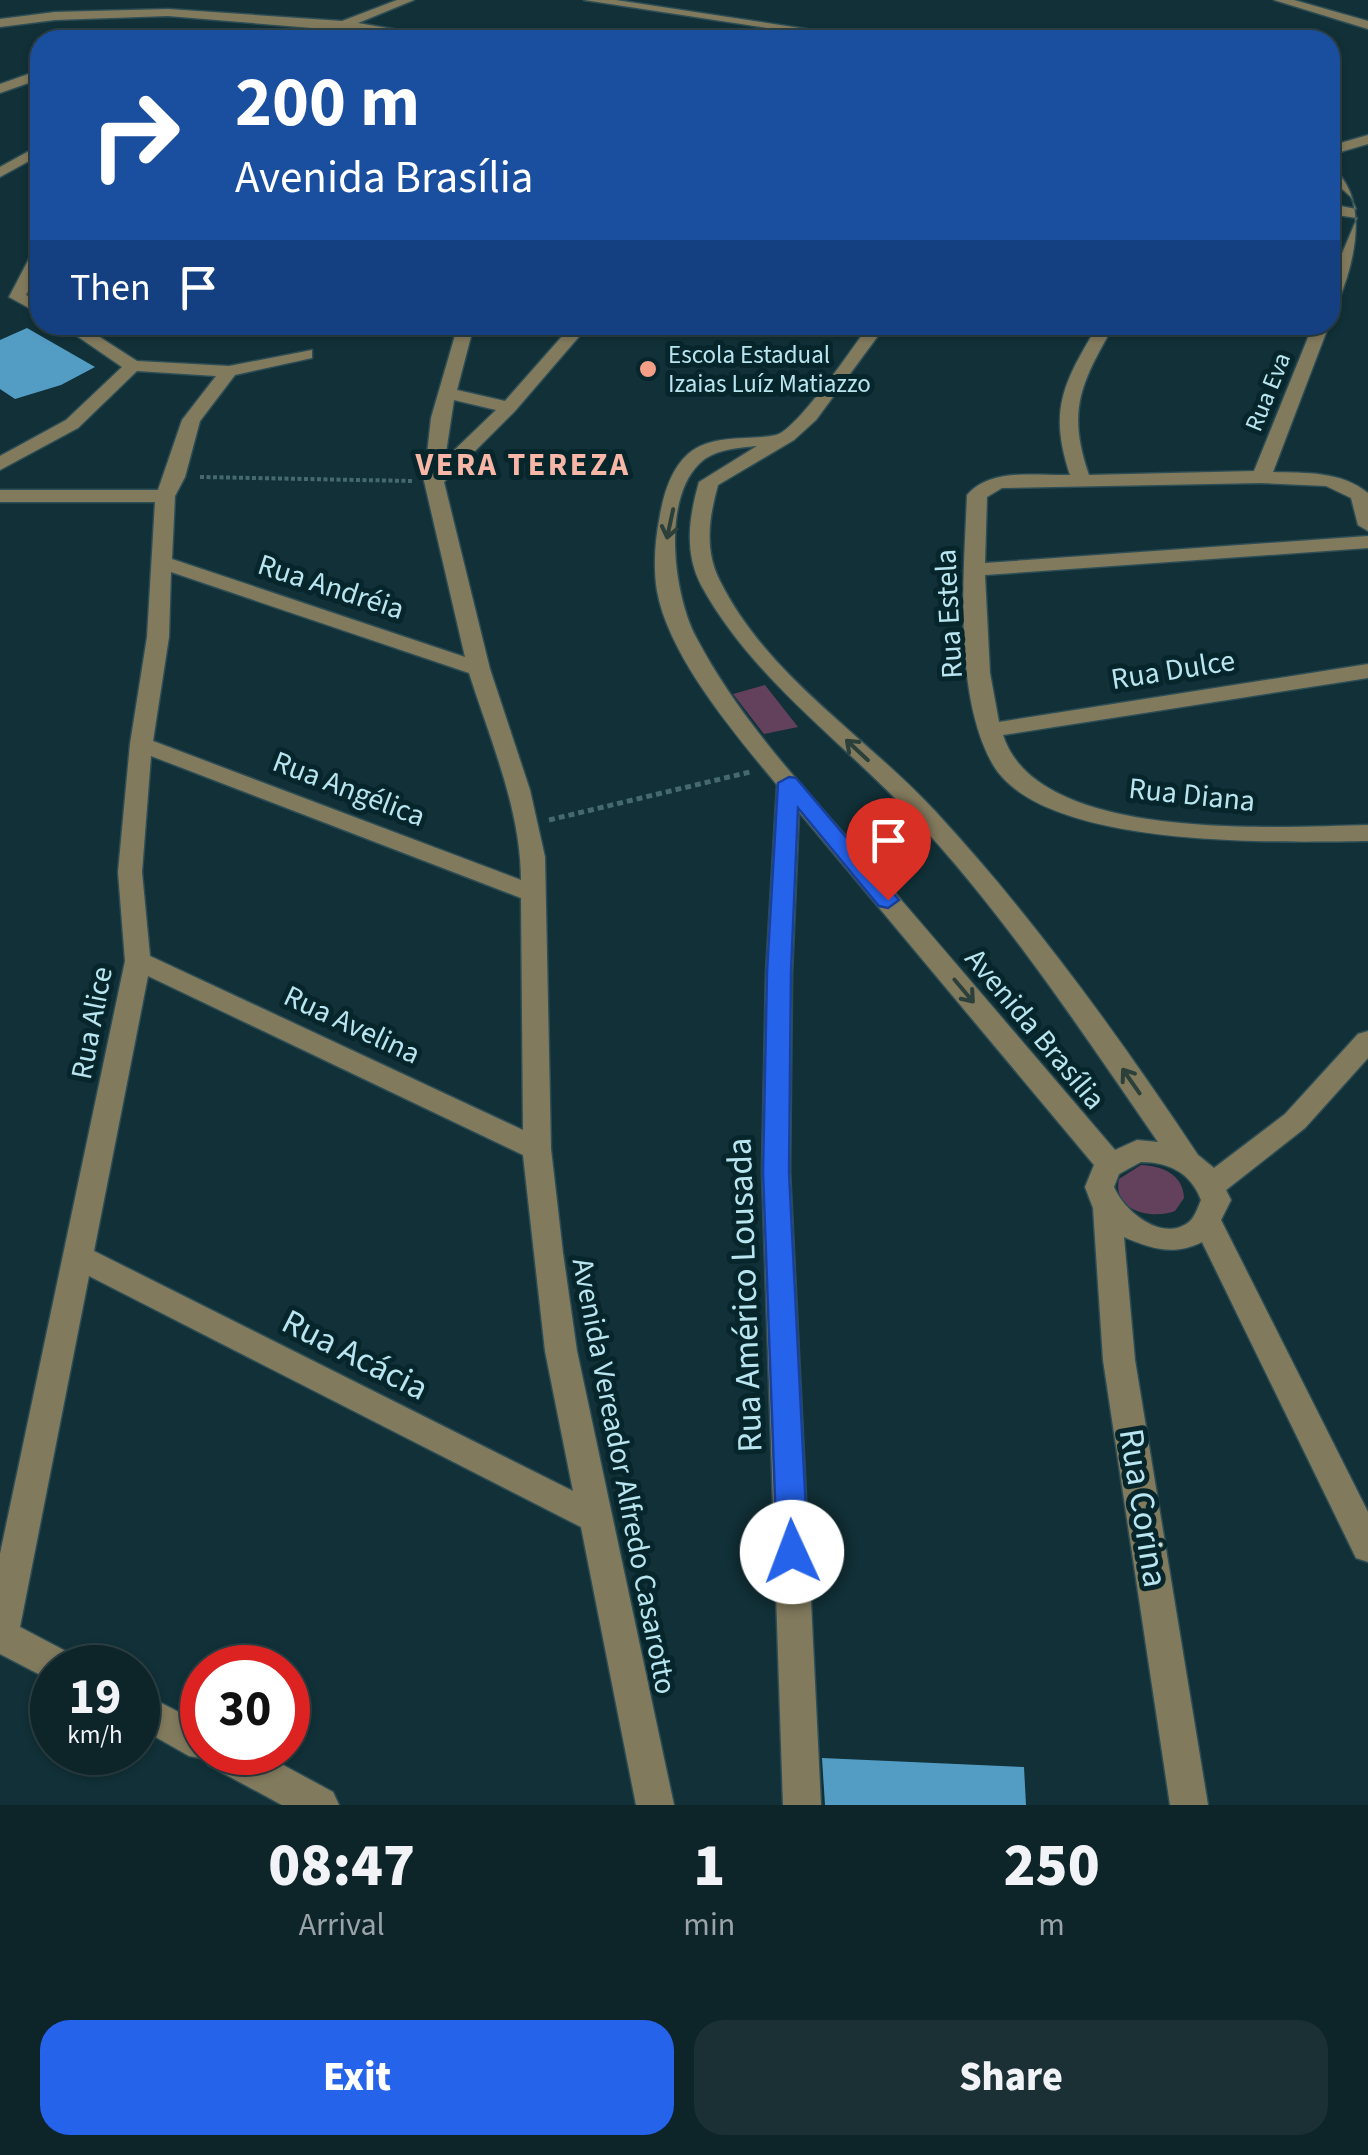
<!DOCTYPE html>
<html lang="en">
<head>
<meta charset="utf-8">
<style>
  :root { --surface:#0d2429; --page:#1b3035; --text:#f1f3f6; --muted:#9aa4a8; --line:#2d4146; --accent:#2563eb }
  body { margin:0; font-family:"Source Sans 3",sans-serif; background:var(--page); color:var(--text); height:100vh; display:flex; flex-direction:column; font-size:38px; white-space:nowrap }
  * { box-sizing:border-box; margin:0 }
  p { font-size:32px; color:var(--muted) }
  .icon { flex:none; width:55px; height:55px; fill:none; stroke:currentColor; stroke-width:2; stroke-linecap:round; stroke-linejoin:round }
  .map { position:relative; height:1805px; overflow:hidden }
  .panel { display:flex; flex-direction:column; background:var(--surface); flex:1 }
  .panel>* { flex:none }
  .guide { position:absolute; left:30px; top:30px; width:1310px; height:305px; border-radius:30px; box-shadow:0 2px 8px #0004,0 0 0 2px var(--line); background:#1a4fa0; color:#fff; overflow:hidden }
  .speed { position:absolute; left:30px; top:1645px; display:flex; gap:20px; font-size:50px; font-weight:700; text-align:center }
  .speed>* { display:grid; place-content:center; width:130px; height:130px; border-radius:50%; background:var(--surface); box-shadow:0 2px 8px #0004,0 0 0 2px var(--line); line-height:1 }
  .speed small { font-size:25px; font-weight:400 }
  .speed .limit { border:15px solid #d22; background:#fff; color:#111 }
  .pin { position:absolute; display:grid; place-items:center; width:85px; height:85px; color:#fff; margin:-102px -42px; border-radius:50% 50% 50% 0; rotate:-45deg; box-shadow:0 0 10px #0007 }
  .pin .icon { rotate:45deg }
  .me { position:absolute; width:110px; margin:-55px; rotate:358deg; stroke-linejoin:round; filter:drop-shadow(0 0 8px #0008) }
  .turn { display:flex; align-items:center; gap:35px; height:210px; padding:0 40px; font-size:45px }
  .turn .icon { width:130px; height:130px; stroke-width:2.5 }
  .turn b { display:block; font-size:70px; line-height:85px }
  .then { display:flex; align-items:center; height:95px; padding:0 40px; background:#0003; gap:20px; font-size:38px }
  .eta { display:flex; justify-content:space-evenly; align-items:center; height:170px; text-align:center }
  .eta b { font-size:60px; font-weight:800; line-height:70px }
  .primary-button { display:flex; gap:20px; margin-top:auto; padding:20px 40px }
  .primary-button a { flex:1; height:115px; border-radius:30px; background:var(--accent); color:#fff; font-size:40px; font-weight:800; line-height:115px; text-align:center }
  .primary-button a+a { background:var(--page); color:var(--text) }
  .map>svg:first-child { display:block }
  .green { fill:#63415c }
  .building { fill:#539dc5 }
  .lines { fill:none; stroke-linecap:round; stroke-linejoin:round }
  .minor-casing { stroke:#2c4d55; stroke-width:3 }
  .path-far1 { stroke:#466971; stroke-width:4; stroke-dasharray:4 2.5; stroke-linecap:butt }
  .path { stroke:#466971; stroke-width:5; stroke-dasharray:6 4; stroke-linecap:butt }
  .minor { fill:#827a5d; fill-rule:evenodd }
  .oneway { stroke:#2b3f3b }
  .route { fill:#2563eb; stroke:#184099; stroke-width:2.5 }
  .poi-dot { fill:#f49e88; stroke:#06262c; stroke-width:4 }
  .labels { text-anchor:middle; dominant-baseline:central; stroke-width:10; stroke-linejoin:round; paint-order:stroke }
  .far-poi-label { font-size:25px; fill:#b9e5f0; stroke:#06262c; text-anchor:start }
  .far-street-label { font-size:25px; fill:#b9e5f0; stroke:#06262c }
  .street-label { font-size:30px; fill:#b9e5f0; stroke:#06262c }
  .far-district-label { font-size:32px; font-weight:bold; letter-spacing:2.5px; fill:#f8b6a6; stroke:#06262c }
  .near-street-label { font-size:35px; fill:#b9e5f0; stroke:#06262c }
</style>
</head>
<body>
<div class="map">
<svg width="1368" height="1805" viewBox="0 0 1368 1805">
  <rect width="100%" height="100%" fill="#113037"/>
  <g class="green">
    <path d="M765,685L798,727L764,734L733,694Z"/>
    <path d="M1141,1165C1162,1166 1183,1174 1184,1198L1175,1211C1151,1220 1112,1211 1119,1179Z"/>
  </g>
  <g class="building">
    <path d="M27,328L95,367L61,385L15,399L0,389V340Z"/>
    <path d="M822,1758L1024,1767L1026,1805H825Z"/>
  </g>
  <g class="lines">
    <defs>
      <g id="minor">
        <path d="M397,0H414L358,23L457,40L168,16L55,20L0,27V19L55,12L168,9L342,21Z"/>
        <path d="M584,0H616L879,40H846Z"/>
        <path d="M1274,0H1294L1368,21V29Z"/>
        <path d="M40,70V79L0,93V84Z"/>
        <path d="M1368,135V144L1330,155V146Z"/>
        <path d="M40,145V155L0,177V167Z"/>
        <path d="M1330,166C1368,194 1358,254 1338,302L1330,307V282L1357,218L1330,214V204L1356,209L1351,197L1330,178Z"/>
        <path d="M40,248V268L26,295L40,302V314L9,297L32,253Z"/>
        <path d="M61,325H81L137,361L229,366L312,350V358L235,375L200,421L185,477L175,496L172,559L465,657L424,481L431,418L458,325H474L457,390L505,401L572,325H589L515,411L444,482L490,669L530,790L545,857L551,1149L563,1253L577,1351L674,1805H636L581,1527L89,1276L20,1627L75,1656L80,1668H52V1681L0,1654V1554L125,961L118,872L130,744L147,637L155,502H0V490H158L182,420L216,376L137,371L78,428L0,470V456L66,420L122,367ZM454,400L496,410L445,459ZM171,572L469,673C490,739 521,810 521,880L153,741L169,637ZM151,756L521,898L523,1130L150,956L142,872ZM148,976L523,1155L545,1351L573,1491L94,1251Z"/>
        <path d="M869,325H886L816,420L794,440L718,485C709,517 704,550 720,581C767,676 866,736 936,812C1033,917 1119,1036 1198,1155L1214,1168L1285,1114L1358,1034L1368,1031V1058L1305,1128L1226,1190L1231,1200L1221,1220L1368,1512V1562L1356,1558L1202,1242C1175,1256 1151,1249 1124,1237L1135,1360L1208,1805H1170L1103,1360L1093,1208L1085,1187L1094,1165L799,812L792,973L790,1172L821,1805H783L762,1172L766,973L777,785C735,734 669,657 657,591C653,566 655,540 660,515C664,493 671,469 688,454C713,433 749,441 776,435C797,430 854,346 869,325ZM757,446L699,482C689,517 684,552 701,585C753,680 844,742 916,820C1007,918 1082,1032 1158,1142L1137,1140L1115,1150C1034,1055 953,960 872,866C810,794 741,723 696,637C674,595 661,500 700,463C715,449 738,448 757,446ZM1141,1162C1169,1162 1191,1173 1201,1200C1198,1207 1195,1217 1189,1222C1162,1243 1124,1211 1114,1187L1119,1174Z"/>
        <path d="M1098,325H1114C1082,382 1066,409 1089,475L1254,471L1313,325H1329L1273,472C1306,473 1341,471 1368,493V531L1358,525L1351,498L1326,486L1261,483L1002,488L987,497L985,563L1368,536V548L985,575L990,673L999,722L1368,664V678L1003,735C1037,843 1277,827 1368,825V841C1281,842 1040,850 992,763C953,692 964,574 967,495C991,467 1037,476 1070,475C1048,409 1064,382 1098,325Z"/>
        <path d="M138,1691L202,1724V1752H259L333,1792L339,1805H282L208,1765L206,1759L189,1756L138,1727Z"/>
      </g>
    </defs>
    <use href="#minor" class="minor-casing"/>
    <path class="path-far1" d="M200,477L413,481"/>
    <path class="path" d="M549,820L750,772"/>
    <use href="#minor" class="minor"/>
  </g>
  <defs><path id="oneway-shaft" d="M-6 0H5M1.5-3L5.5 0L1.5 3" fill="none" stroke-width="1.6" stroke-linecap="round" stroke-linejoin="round" transform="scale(2.5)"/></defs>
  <g class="oneway">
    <use href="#oneway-shaft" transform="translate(670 524) rotate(102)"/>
    <use href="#oneway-shaft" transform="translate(857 750) rotate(-137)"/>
    <use href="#oneway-shaft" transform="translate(964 991) rotate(50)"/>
    <use href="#oneway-shaft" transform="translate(1131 1081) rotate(-125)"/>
  </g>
  <path class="route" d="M789,777L796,778L899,900L888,908L879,906L798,808L791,972L789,1172L808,1552L803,1561L792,1565L781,1561L777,1552L763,1172L767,972L778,783Z"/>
  <circle class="poi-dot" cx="648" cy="369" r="10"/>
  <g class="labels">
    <g class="far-poi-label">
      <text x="668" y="355">Escola Estadual<tspan x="668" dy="29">Izaias Luíz Matiazzo</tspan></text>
    </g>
    <g class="far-street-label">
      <text transform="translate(1268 392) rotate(-68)">Rua Eva</text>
    </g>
    <g class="street-label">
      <text transform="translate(331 587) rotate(18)">Rua Andréia</text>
      <text transform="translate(949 614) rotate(-93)">Rua Estela</text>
      <text transform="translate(1173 670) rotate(-9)">Rua Dulce</text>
      <text transform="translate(349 789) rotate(21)">Rua Angélica</text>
      <text transform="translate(1192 795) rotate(6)">Rua Diana</text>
      <text transform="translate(92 1023) rotate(-79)">Rua Alice</text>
      <text transform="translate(352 1025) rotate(25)">Rua Avelina</text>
      <text transform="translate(1035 1029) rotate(50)">Avenida Brasília</text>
      <text transform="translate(624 1476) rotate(79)">Avenida Vereador Alfredo Casarotto</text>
    </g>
    <g class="far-district-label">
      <text x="523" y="465">VERA TEREZA</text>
    </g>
    <g class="near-street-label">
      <text transform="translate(745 1295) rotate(-92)">Rua Américo Lousada</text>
      <text transform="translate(355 1355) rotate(27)">Rua Acácia</text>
      <text transform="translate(1143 1508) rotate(81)">Rua Corina</text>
    </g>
  </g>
</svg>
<div class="speed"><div>19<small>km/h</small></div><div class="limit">30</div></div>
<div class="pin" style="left:888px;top:900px;background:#d93025"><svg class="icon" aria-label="arrive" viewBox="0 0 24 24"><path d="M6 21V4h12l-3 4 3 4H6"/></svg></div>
<svg class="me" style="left:792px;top:1552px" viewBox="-20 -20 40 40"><circle r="19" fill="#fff"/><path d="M0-13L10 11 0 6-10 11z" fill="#2563eb"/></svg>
<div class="guide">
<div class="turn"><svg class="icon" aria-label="right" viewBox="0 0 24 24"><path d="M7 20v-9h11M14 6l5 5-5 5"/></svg><div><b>200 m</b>Avenida Brasília</div></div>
<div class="then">Then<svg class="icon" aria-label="arrive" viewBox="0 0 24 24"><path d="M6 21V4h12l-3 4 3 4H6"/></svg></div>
</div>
</div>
<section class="panel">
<div class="eta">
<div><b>08:47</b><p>Arrival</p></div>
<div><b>1</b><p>min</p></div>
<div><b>250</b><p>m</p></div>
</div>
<div class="primary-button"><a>Exit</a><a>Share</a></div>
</section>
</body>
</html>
